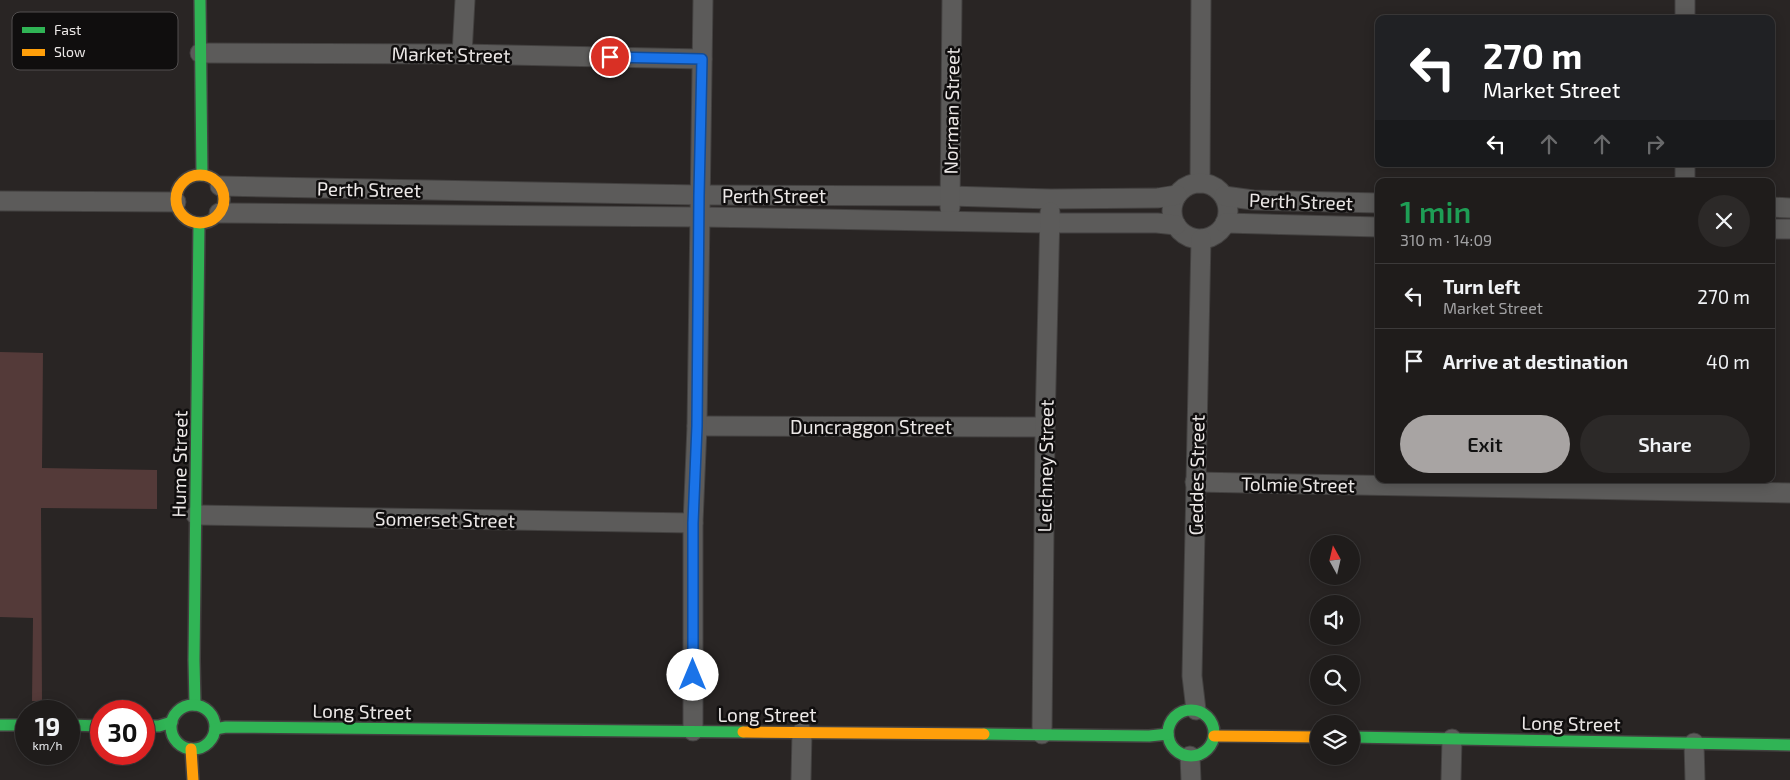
<!DOCTYPE html>
<html lang="en">
<head>
<meta charset="utf-8">
<style>
  :root { --surface:#1f1c1b; --page:#2c2928; --text:#f1f3f6; --muted:#a1a1a3; --line:#3c3a3a; --accent:#a8a4a3 }
  body { margin:0; font-family:"Exo 2",sans-serif; background:var(--page); color:var(--text); height:100vh; display:flex; flex-direction:column; font-size:19px; white-space:nowrap }
  * { box-sizing:border-box; margin:0 }
  p { font-size:16px; color:var(--muted) }
  .icon { flex:none; width:28px; height:28px; fill:none; stroke:currentColor; stroke-width:2; stroke-linecap:round; stroke-linejoin:round }
  .map { position:relative; flex:1; overflow:hidden }
  .panel { position:absolute; left:1375px; top:178px; width:400px; height:305px; display:flex; flex-direction:column; background:var(--surface); border-radius:10px; box-shadow:0 2px 12px #0003,0 0 0 1px var(--line) }
  .panel>* { flex:none }
  .banner { position:absolute; left:1375px; top:15px; width:400px; height:152px; border-radius:10px; box-shadow:0 2px 12px #0003,0 0 0 1px var(--line); background:#202124; color:#fff; overflow:hidden }
  .needle { width:32px; rotate:352deg }
  .controls { position:absolute; left:1310px; top:535px; display:grid; gap:10px }
  .controls a { display:grid; place-items:center; width:50px; height:50px; border-radius:50%; background:var(--surface); box-shadow:0 2px 12px #0003,0 0 0 1px var(--line); font-size:25px }
  .speed { position:absolute; left:15px; top:700px; display:flex; gap:10px; font-size:25px; font-weight:700; text-align:center }
  .speed>* { display:grid; place-content:center; width:65px; height:65px; border-radius:50%; background:var(--surface); box-shadow:0 2px 12px #0003,0 0 0 1px var(--line); line-height:1 }
  .speed small { font-size:12px; font-weight:400 }
  .speed .limit { border:8px solid #d22; background:#fff; color:#111 }
  .pin { position:absolute; display:grid; place-items:center; width:42px; height:42px; color:#fff; margin:-21px; border:2px solid #fff; border-radius:50%; box-shadow:0 1px 5px #0007 }
  .me { position:absolute; width:55px; margin:-28px; rotate:0deg; stroke-linejoin:round; filter:drop-shadow(0 0 4px #0008) }
  .turn { display:flex; align-items:center; gap:18px; height:105px; padding:0 25px; font-size:22px }
  .turn .icon { width:65px; height:65px; stroke-width:2.5 }
  .turn b { display:block; font-size:35px; line-height:42px }
  .lanes { display:flex; align-items:center; height:48px; padding:0 25px; background:#0003; justify-content:center; gap:25px; direction:ltr }
  .lanes .off { opacity:.35 }
  .round { display:grid; place-items:center; flex:none; width:52px; height:52px; border-radius:26px; background:var(--page) }
  .headline { display:flex; align-items:center; justify-content:space-between; height:85px; padding:0 25px }
  h1 { font-size:30px; font-weight:600; line-height:38px; color:#1e9e55 }
  .button { display:flex; gap:10px; margin-top:auto; padding:10px 25px }
  .button a { flex:1; height:58px; border-radius:30px; background:var(--accent); color:#111; font-size:20px; font-weight:600; line-height:58px; text-align:center }
  .button a+a { background:var(--page); color:var(--text) }
  ul { padding:0; list-style:none }
  li { display:flex; align-items:center; gap:15px; height:65px; padding:0 25px; border-top:1px solid var(--line) }
  li div { flex:1 }
  li b { display:block; font-size:19px }
  li em { font-style:normal }
  .map>svg:first-child { display:block }
  .green { fill:#543a39 }
  .lines { fill:none; stroke-linecap:round; stroke-linejoin:round }
  .street-casing { stroke:#434140; stroke-width:21 }
  .fast-casing { stroke:#434140; stroke-width:14 }
  .slow-casing { stroke:#434140; stroke-width:14 }
  .street { stroke:#5c5b5a; stroke-width:19 }
  .fast { stroke:#30b455; stroke-width:11 }
  .slow { stroke:#ff9f0a; stroke-width:11 }
  .route-casing { stroke:#114b97; stroke-width:12 }
  .route { stroke:#1a73e8; stroke-width:9 }
  .labels { text-anchor:middle; dominant-baseline:central; stroke-width:5; stroke-linejoin:round; paint-order:stroke }
  .street-label { font-size:19px; fill:#ece8e7; stroke:#100e0e }
  .key { fill:#100e0e; stroke:#524f4f; stroke-width:1 }
  .key-label { font-size:14px; fill:#ece8e7 }
</style>
</head>
<body>
<div class="map">
<svg width="1790" height="780" viewBox="0 0 1790 780">
  <rect width="100%" height="100%" fill="#292524"/>
  <path class="green" d="M0,352L43,353L42,468L157,470V509L41,508L42,701H32L33,618L0,617Z"/>
  <g class="lines">
    <defs>
      <g id="street">
        <path d="M1685,19V0"/>
        <path d="M200,53L462,54L702,59"/>
        <path d="M462,54L465,0"/>
        <path d="M1685,181V164"/>
        <path d="M1200,183L1201,0"/>
        <circle cx="1200" cy="211" r="28"/>
        <path d="M220,186L699,195L950,196L1051,199L1158,198L1177,195"/>
        <path d="M1224,196L1253,200L1379,203"/>
        <path d="M0,201L176,202"/>
        <path d="M1771,207L1790,208"/>
        <path d="M950,208L952,0"/>
        <path d="M219,213L699,217L1049,223H1157L1176,225"/>
        <path d="M1225,223L1379,227"/>
        <path d="M1771,229H1790"/>
        <path d="M697,426L1045,427"/>
        <path d="M1195,482L1790,493"/>
        <path d="M196,515L693,523"/>
        <path d="M1196,710L1192,676L1201,239"/>
        <path d="M693,731V523L697,426L703,0"/>
        <path d="M1042,734L1045,427L1050,212"/>
        <path d="M1694,743L1695,780"/>
        <path d="M1190,756L1191,780"/>
        <path d="M801,780L802,732"/>
        <path d="M1451,780L1452,739"/>
      </g>
      <g id="fast">
        <path d="M200,0L202,175"/>
        <path d="M195,705L194,660L199,223"/>
        <circle cx="193" cy="727" r="22"/>
        <circle cx="1191" cy="733" r="23"/>
        <path d="M0,725H26"/>
        <path d="M69,725L101,726"/>
        <path d="M144,726H159L172,722"/>
        <path d="M215,729L226,727L743,732"/>
        <path d="M984,734L1149,736L1168,734"/>
        <path d="M1351,737L1790,745"/>
      </g>
      <g id="slow">
        <circle cx="200" cy="199" r="24"/>
        <path d="M743,732L984,734"/>
        <path d="M1214,736L1319,737"/>
        <path d="M191,749L193,780"/>
      </g>
    </defs>
    <use href="#street" class="street-casing"/>
    <use href="#fast" class="fast-casing"/>
    <use href="#slow" class="slow-casing"/>
    <use href="#street" class="street"/>
    <use href="#fast" class="fast"/>
    <use href="#slow" class="slow"/>
  </g>
  <g class="lines">
    <defs>
      <path id="route" d="M610,57L702,59L699,195L697,426L693,523V675"/>
    </defs>
    <use href="#route" class="route-casing"/>
    <use href="#route" class="route"/>
  </g>
  <g class="labels">
    <g class="street-label">
      <text transform="translate(451 54) rotate(1)">Market Street</text>
      <text transform="translate(951 111) rotate(-89)">Norman Street</text>
      <text transform="translate(369 189) rotate(1)">Perth Street</text>
      <text x="774" y="195">Perth Street</text>
      <text transform="translate(1301 201) rotate(2)">Perth Street</text>
      <text x="871" y="426">Duncraggon Street</text>
      <text transform="translate(179 464) rotate(-89)">Hume Street</text>
      <text transform="translate(1045 466) rotate(-89)">Leichney Street</text>
      <text transform="translate(1196 475) rotate(-89)">Geddes Street</text>
      <text transform="translate(1298 484) rotate(1)">Tolmie Street</text>
      <text transform="translate(445 519) rotate(1)">Somerset Street</text>
      <text transform="translate(362 711) rotate(1)">Long Street</text>
      <text x="767" y="714">Long Street</text>
      <text transform="translate(1571 723) rotate(1)">Long Street</text>
    </g>
  </g>
  <rect x="12" y="12" width="166" height="58" rx="8" class="key"/>
  <rect x="22" y="27" width="23" height="6" fill="#30b455"/>
  <rect x="22" y="49" width="23" height="7" fill="#ff9f0a"/>
  <g class="key-label">
    <text x="54" y="35">Fast</text>
    <text x="54" y="57">Slow</text>
  </g>
</svg>
<div class="controls">
<a><svg class="needle" viewBox="-14 -14 28 28"><path d="M0-13l5 13h-10z" fill="#e53935"/><path d="M0 13l5-13h-10z" fill="#a1a1a3"/></svg></a>
<a><svg class="icon" aria-label="sound" viewBox="0 0 24 24"><path d="M4 9h4l5-4v14l-5-4H4zM17 9q2 3 0 6"/></svg></a>
<a><svg class="icon" aria-label="search" viewBox="0 0 24 24"><circle cx="10" cy="10" r="6"/><path d="M15 15l6 6"/></svg></a>
<a><svg class="icon" aria-label="layers" viewBox="0 0 24 24"><path d="M12 4l9 5-9 5-9-5zM3 14l9 5 9-5"/></svg></a>
</div>
<div class="speed"><div>19<small>km/h</small></div><div class="limit">30</div></div>
<div class="pin" style="left:610px;top:57px;background:#d93025"><svg class="icon" aria-label="arrive" viewBox="0 0 24 24"><path d="M6 21V4h12l-3 4 3 4H6"/></svg></div>
<svg class="me" style="left:693px;top:675px" viewBox="-20 -20 40 40"><circle r="19" fill="#fff"/><path d="M0-13L10 11 0 6-10 11z" fill="#1a73e8"/></svg>
<div class="banner">
<div class="turn"><svg class="icon" aria-label="left" viewBox="0 0 24 24"><path d="M17 20v-9H6M10 6l-5 5 5 5"/></svg><div><b>270 m</b>Market Street</div></div>
<div class="lanes"><svg class="icon" aria-label="left" viewBox="0 0 24 24"><path d="M17 20v-9H6M10 6l-5 5 5 5"/></svg><svg class="icon off" aria-label="ahead" viewBox="0 0 24 24"><path d="M12 20V5M6 11l6-6 6 6"/></svg><svg class="icon off" aria-label="ahead" viewBox="0 0 24 24"><path d="M12 20V5M6 11l6-6 6 6"/></svg><svg class="icon off" aria-label="right" viewBox="0 0 24 24"><path d="M7 20v-9h11M14 6l5 5-5 5"/></svg></div>
</div>
<section class="panel">
<div class="headline"><div><h1>1 min</h1><p>310 m · 14:09</p></div><a class="round"><svg class="icon" aria-label="close" viewBox="0 0 24 24"><path d="M6 6l12 12M18 6L6 18"/></svg></a></div>
<ul>
<li><svg class="icon" aria-label="left" viewBox="0 0 24 24"><path d="M17 20v-9H6M10 6l-5 5 5 5"/></svg><div><b>Turn left</b><p>Market Street</p></div><em>270 m</em></li>
<li><svg class="icon" aria-label="arrive" viewBox="0 0 24 24"><path d="M6 21V4h12l-3 4 3 4H6"/></svg><div><b>Arrive at destination</b></div><em>40 m</em></li>
</ul>
<div class="button"><a>Exit</a><a>Share</a></div>
</section>
</div>
</body>
</html>
